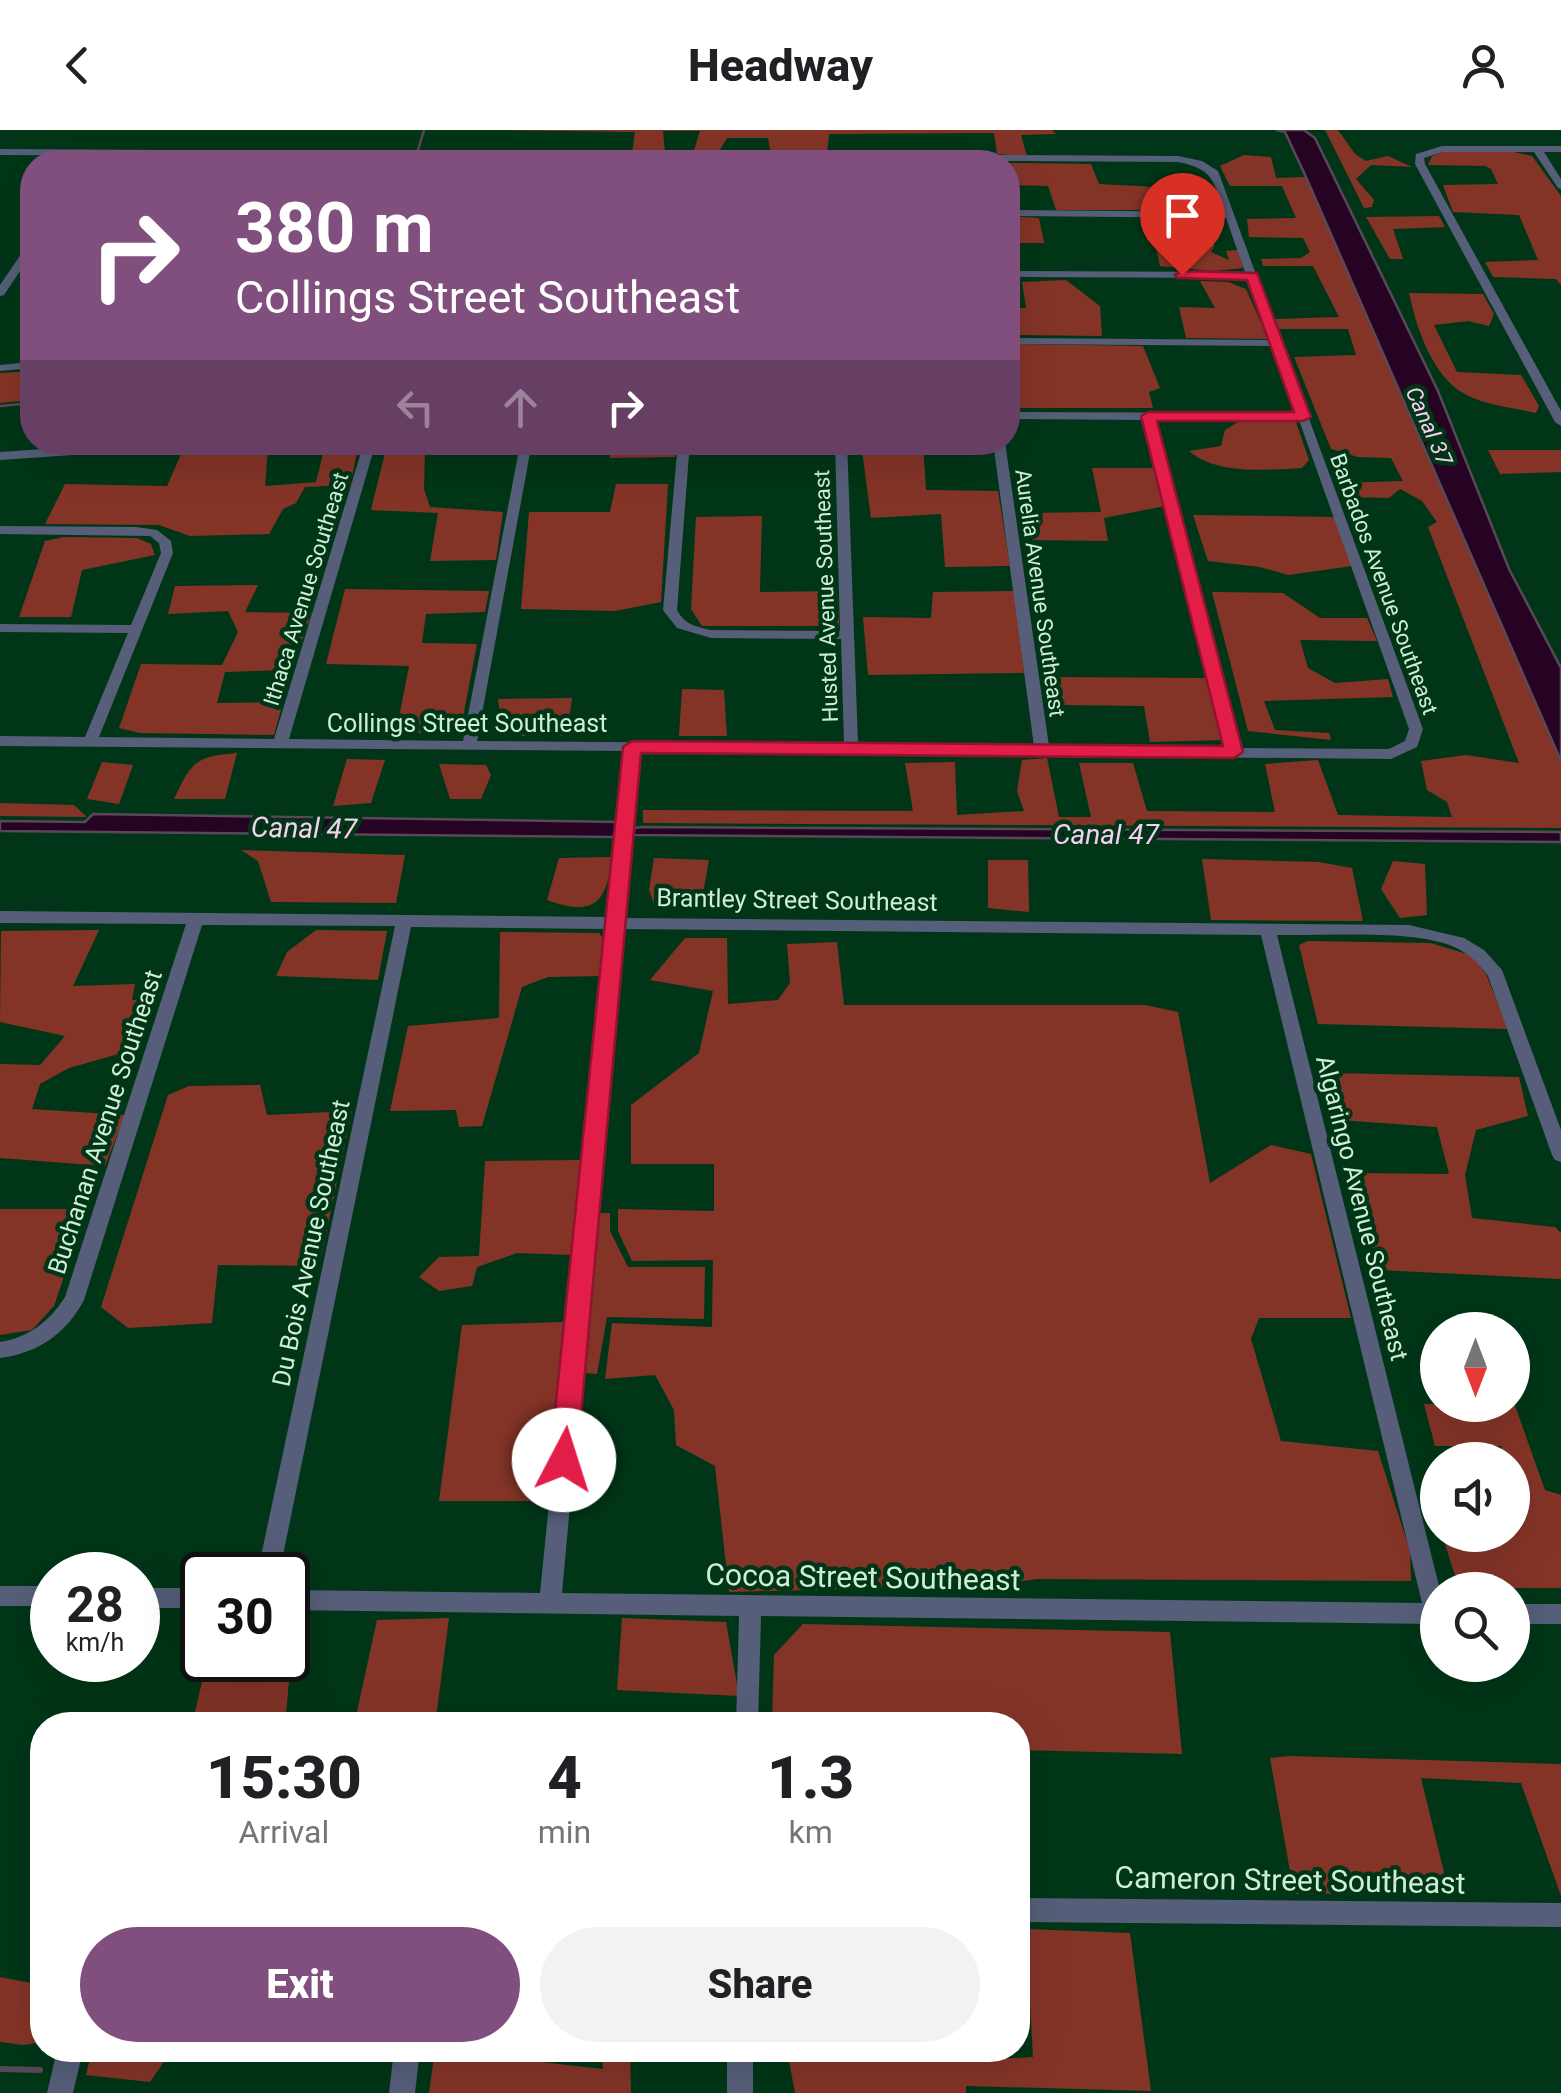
<!DOCTYPE html>
<html lang="en">
<head>
<meta charset="utf-8">
<style>
  :root { --surface:#fff; --page:#f2f2f2; --text:#202124; --muted:#757577; --accent:#814f7d }
  body { margin:0; font-family:Roboto,sans-serif; background:var(--page); color:var(--text); height:100vh; display:flex; flex-direction:column; font-size:38px; white-space:nowrap }
  * { box-sizing:border-box; margin:0 }
  p { font-size:32px; color:var(--muted) }
  .icon { flex:none; width:55px; height:55px; fill:none; stroke:currentColor; stroke-width:2; stroke-linecap:round; stroke-linejoin:round }
  .map { position:relative; flex:1; overflow:hidden }
  .side { position:absolute; left:30px; top:1582px; width:1000px; height:350px; display:flex; flex-direction:column; background:var(--surface); border-radius:40px; box-shadow:0 10px 40px #0002 }
  .side>* { flex:none }
  .hud { position:absolute; left:20px; top:20px; width:1000px; height:305px; border-radius:40px; box-shadow:0 10px 40px #0002; background:#814f7d; color:#fff; overflow:hidden }
  .needle { width:65px; rotate:180deg }
  .controls { position:absolute; left:1420px; top:1182px; display:grid; gap:20px }
  .controls a { display:grid; place-items:center; width:110px; height:110px; border-radius:50%; background:var(--surface); box-shadow:0 10px 40px #0002; font-size:50px }
  .speed { position:absolute; left:30px; top:1422px; display:flex; gap:20px; font-size:50px; font-weight:700; text-align:center }
  .speed>* { display:grid; place-content:center; width:130px; height:130px; border-radius:50%; background:var(--surface); box-shadow:0 10px 40px #0002; line-height:1 }
  .speed small { font-size:25px; font-weight:400 }
  .speed .limit { border:5px solid #111; border-radius:15px; background:#fff; color:#111 }
  .pin { position:absolute; display:grid; place-items:center; width:85px; height:85px; color:#fff; margin:-102px -42px; border-radius:50% 50% 50% 0; rotate:-45deg; box-shadow:0 0 10px #0007 }
  .pin .icon { rotate:45deg }
  .me { position:absolute; width:110px; margin:-55px; rotate:5deg; stroke-linejoin:round; filter:drop-shadow(0 0 8px #0008) }
  .turn { display:flex; align-items:center; gap:35px; height:210px; padding:0 50px; font-size:45px }
  .turn .icon { width:130px; height:130px; stroke-width:2.5 }
  .turn b { display:block; font-size:70px; line-height:85px }
  .lanes { display:flex; align-items:center; height:95px; padding:0 50px; background:#0003; justify-content:center; gap:50px; direction:ltr }
  .lanes .off { opacity:.35 }
  .eta { display:flex; justify-content:space-evenly; align-items:center; height:170px; text-align:center }
  .eta b { font-size:60px; font-weight:800; line-height:70px }
  .action { display:flex; gap:20px; margin-top:auto; padding:20px 50px }
  .action a { flex:1; height:115px; border-radius:60px; background:var(--accent); color:#fff; font-size:40px; font-weight:800; line-height:115px; text-align:center }
  .action a+a { background:var(--page); color:var(--text) }
  header { display:flex; justify-content:space-between; align-items:center; height:130px; padding:0 50px; background:var(--surface); font-size:45px; font-weight:800 }
  .map>svg:first-child { display:block }
  .green { fill:#843427 }
  .water { fill:#260223; stroke:#584958; stroke-width:2.5 }
  .lines { fill:none; stroke-linecap:round; stroke-linejoin:round }
  .stream-far1 { stroke:#584958; stroke-width:2.5 }
  .stream { stroke:#584958; stroke-width:6 }
  .street { fill:#565e79; fill-rule:evenodd }
  .route { fill:#e11d48; stroke:#92132f; stroke-width:2.5 }
  .labels { text-anchor:middle; dominant-baseline:central; stroke-width:9; stroke-linejoin:round; paint-order:stroke }
  .far-water-label { font-size:22px; font-style:italic; fill:#f8cff1; stroke:#003617 }
  .far-street-label { font-size:22px; fill:#ceeed5; stroke:#003617 }
  .street-label { font-size:25px; fill:#ceeed5; stroke:#003617 }
  .water-label { font-size:28px; font-style:italic; fill:#f8cff1; stroke:#003617 }
  .near-street-label { font-size:30px; fill:#ceeed5; stroke:#003617 }
</style>
</head>
<body>
<header><svg class="icon" aria-label="back" viewBox="0 0 24 24"><path d="M15 5l-7 7 7 7"/></svg>Headway<svg class="icon" aria-label="person" viewBox="0 0 24 24"><circle cx="12" cy="8" r="4"/><path d="M4 21q1-7 8-7t8 7"/></svg></header>
<div class="map">
<svg width="1561" height="1963" viewBox="0 0 1561 1963">
  <rect width="100%" height="100%" fill="#003617"/>
  <g class="green">
    <path d="M495,0H1052L1056,4L1021,5L1027,26L997,24L994,3L829,4L827,24H771L768,8H727L718,23H693L700,1H663L665,23H632L635,2Z"/>
    <path d="M1325,0H1338L1355,24L1366,31L1388,26L1412,37L1371,35L1356,49L1374,70L1372,77L1364,78Z"/>
    <path d="M1443,22H1514L1532,26L1561,66V155L1556,149L1493,147L1485,132L1538,130L1519,85L1453,82L1443,55L1498,54L1491,39L1485,36L1428,35L1432,26Z"/>
    <path d="M1244,25L1271,27L1276,48L1306,47L1561,631V698L643,693V680L913,681L905,633L955,632L957,685L1024,681L1017,661L1022,630L1047,628L1059,687H1091L1079,633H1133L1147,681L1275,682L1265,634L1318,630L1338,685L1452,687L1447,672L1427,660L1421,631L1466,625L1519,633L1428,397L1437,392L1422,371L1400,359L1389,368L1347,367L1342,353L1403,351L1391,328L1358,327L1331,319L1294,227L1356,225L1348,199H1278L1275,189L1339,187L1313,136H1263L1261,129L1301,128L1310,122L1303,108L1249,107L1247,89L1296,88L1282,56H1230L1220,36Z"/>
    <path d="M1008,33L1091,34L1099,54L1156,57L1164,76L1137,80H1056L1048,56L1008,55Z"/>
    <path d="M1008,86L1039,88L1044,113H1008Z"/>
    <path d="M1439,86L1445,97L1393,99L1403,129H1390L1366,87Z"/>
    <path d="M1188,111H1209L1215,115L1211,122L1229,130L1226,121L1238,120L1243,138L1214,141L1160,136L1155,115H1185Z"/>
    <path d="M1066,150L1100,176L1102,206L1008,205V178H1026L1022,152Z"/>
    <path d="M1200,151L1228,152L1246,159L1268,209L1186,208L1179,177L1215,178Z"/>
    <path d="M1409,163L1483,164L1494,184L1489,196L1468,191L1434,195L1457,242L1521,245L1539,276L1536,283C1515,278 1492,276 1473,268C1434,253 1417,200 1409,163Z"/>
    <path d="M1008,214L1143,216L1160,258L1149,262L1153,278H1008Z"/>
    <path d="M32,241V270L0,273V243Z"/>
    <path d="M1238,292H1296L1309,330L1302,338C1267,340 1217,345 1189,321L1221,316L1225,300Z"/>
    <path d="M609,313H676L675,327L610,328Z"/>
    <path d="M861,313H923L926,360L998,361L1010,436L945,437L941,384L871,388Z"/>
    <path d="M358,319L350,355L305,357L296,373L283,379L269,404L190,406L159,395L45,394L65,354L167,356L182,322L268,320L265,356L316,352L324,320Z"/>
    <path d="M1488,320H1561V342L1500,344Z"/>
    <path d="M425,322L424,359L430,377L503,382L496,430L430,431L438,383L371,380L385,323Z"/>
    <path d="M1092,338H1156L1165,376L1104,388L1108,411L1033,410L1028,383L1101,382Z"/>
    <path d="M616,354H668L661,472L615,481L521,479L529,382H610Z"/>
    <path d="M1193,385L1335,387L1352,436L1288,445L1260,437L1208,431Z"/>
    <path d="M762,386L760,462L837,461L839,496H702L691,479L696,387Z"/>
    <path d="M64,407L137,408L151,414L155,425L82,440L71,487H19L45,411Z"/>
    <path d="M258,455L245,482L312,483L291,540L225,542L217,573L283,572L274,605L140,603L119,598L141,534L222,535L238,502L228,481L168,484L175,456Z"/>
    <path d="M345,459L489,461L485,482L426,484L422,513L477,514L460,603H396L409,536L326,534Z"/>
    <path d="M1014,461L1024,543L868,545L863,487L931,488L933,462Z"/>
    <path d="M1212,462L1283,463L1320,488H1367L1377,511L1300,510L1308,538L1335,553L1388,549L1393,567L1264,571L1275,600L1329,603L1331,610L1248,601Z"/>
    <path d="M1050,547L1208,548L1223,610L1150,612L1144,576L1054,575Z"/>
    <path d="M682,559L724,560L727,606H679Z"/>
    <path d="M572,568L567,606H522L501,590L498,569Z"/>
    <path d="M237,623L225,669H174C191,632 196,626 237,623Z"/>
    <path d="M347,629L385,630L371,673L333,676Z"/>
    <path d="M102,632L133,635L119,674L87,669Z"/>
    <path d="M439,634L486,635L491,645L481,669H450Z"/>
    <path d="M0,673L74,675L87,687L0,686Z"/>
    <path d="M241,720L405,725L396,773L271,772L258,731Z"/>
    <path d="M611,727C608,774 592,787 547,770L559,728Z"/>
    <path d="M654,728L709,730L700,780L655,777L649,760Z"/>
    <path d="M1202,729L1319,732L1352,738L1363,791L1211,790Z"/>
    <path d="M988,730H1028L1029,782L988,778Z"/>
    <path d="M1393,731L1425,734L1427,785L1400,788L1381,759Z"/>
    <path d="M99,800L73,856L135,854L132,870H156L136,919L69,938L40,954L32,979L125,985L105,1036L0,1028V934L40,935L65,906L0,892L1,801Z"/>
    <path d="M316,800L387,801L378,850L276,846L287,822Z"/>
    <path d="M500,802L599,803L604,810L605,846L548,847L522,857L482,996L459,997L456,980L390,981L408,896L499,888Z"/>
    <path d="M685,808H727L728,874L778,870L790,853L787,814L837,812L844,875H1145L1178,882L1210,1053L1271,1015L1311,1024L1351,1188H1259L1251,1209L1281,1311L1378,1321L1410,1421L1411,1451L1038,1449L957,1459L889,1446L881,1458L729,1462L715,1336L676,1315L674,1280L655,1245L605,1249L612,1193L712,1197L713,1130L632,1131L618,1101V1079L714,1081V1034H631V975L699,923L713,861L650,850Z"/>
    <path d="M1308,811L1430,813L1474,826L1486,844L1508,899L1318,894L1299,815Z"/>
    <path d="M1330,943L1519,947L1528,986L1476,1000L1465,1045L1472,1088L1555,1097L1561,1103V1149L1379,1140L1355,1043L1449,1044L1437,997L1339,990Z"/>
    <path d="M260,955L267,985L352,981L319,1136L218,1135L212,1193L128,1198L101,1177L168,965L189,956Z"/>
    <path d="M581,1030L573,1125L517,1123L477,1137L472,1156L439,1161L419,1147L439,1127L479,1126L485,1031Z"/>
    <path d="M0,1079H87L54,1176L32,1200L0,1205Z"/>
    <path d="M599,1083H610V1101L628,1137H705L704,1189L607,1187L597,1244L586,1243Z"/>
    <path d="M563,1192L547,1371H439L462,1195Z"/>
    <path d="M1513,1270L1545,1360L1561,1365V1458H1459L1442,1405H1512L1513,1393H1524L1513,1353L1512,1330H1506L1501,1316H1435L1424,1274L1512,1275Z"/>
    <path d="M449,1488L435,1595H354L377,1490Z"/>
    <path d="M622,1488L726,1492L739,1566L617,1560Z"/>
    <path d="M803,1494L1170,1502L1182,1624L1018,1620V1595H772L774,1525Z"/>
    <path d="M288,1496L294,1497L285,1595H192L207,1530H288Z"/>
    <path d="M1290,1626L1561,1634V1766L1521,1653L1421,1648L1449,1763L1294,1764L1270,1628Z"/>
    <path d="M1026,1799L1130,1803L1151,1961L966,1956V1963H795L787,1920H957L960,1931L1033,1927Z"/>
    <path d="M0,1847L42,1855V1912L24,1915L0,1912Z"/>
    <path d="M92,1920H172L150,1952L86,1945Z"/>
    <path d="M435,1920L603,1939L601,1920H630L631,1963H429Z"/>
  </g>
  <g class="water">
    <path d="M1276,0H1304L1315,8L1438,261L1509,439L1561,538V631L1306,47L1285,2Z"/>
    <path d="M93,684L618,692L617,707L0,701V691L85,692Z"/>
    <path d="M642,697L1561,702V712L634,705V698Z"/>
  </g>
  <g class="lines">
    <g class="stream-far1">
      <path d="M418,20L424,0"/>
      <path d="M0,276L32,273"/>
    </g>
    <path class="stream" d="M0,1939L40,1940"/>
    <g class="street">
      <path d="M1442,16H1561V22H1544L1561,49V59L1558,58L1534,22H1443L1424,28L1425,34L1561,281V296L1555,292L1415,34L1416,24Z"/>
      <path d="M0,19L1178,26L1202,31L1218,41L1423,599L1417,617L1391,629L639,622L624,788L1409,795L1464,808L1484,820L1502,840L1561,1000V1032L1555,1030L1552,1025L1488,846C1479,833 1467,822 1452,816C1411,799 1324,806 1277,805L1440,1460H1438V1494L761,1486L758,1595H736L739,1486L288,1480V1460L540,1463L607,799L411,797L279,1445H257L395,796L202,795L84,1170C66,1204 38,1223 0,1228V1212C29,1207 49,1192 65,1167L186,794L0,793V781L608,787L624,621L0,616V606L85,607L128,503L0,502V494L131,495L161,423L159,413L150,406L0,404V396L136,397L157,400L171,411L173,423L99,607L274,609L362,319L175,318L0,330V322L145,312H532L477,611L844,614L841,509L711,508L677,498L663,480L678,312H690L677,480C684,494 696,497 711,500L840,501L835,312H847L858,614L1034,616L993,312H1005L1049,616L1226,618L1143,290L1008,289V282L1296,283L1272,216L1008,214V208L1270,210L1248,148L1008,147V141L1245,142L1226,88L1008,86V80L1224,82C1213,51 1214,39 1178,32L0,25ZM1155,290H1299L1409,599L1405,611L1389,619L1240,618ZM374,319L519,320L463,611L289,609ZM623,799L1261,805L1422,1473L562,1463Z"/>
      <path d="M32,113V123L4,165L0,166V155L28,114Z"/>
      <path d="M32,232V238L0,241V235Z"/>
      <rect x="0" y="1456" width="52" height="20"/>
      <rect x="138" y="1458" width="64" height="20"/>
      <rect x="1512" y="1474" width="49" height="20"/>
      <path d="M1018,1768L1561,1773V1797L1018,1792Z"/>
      <path d="M57,1920H83L73,1963H47Z"/>
      <path d="M394,1920H420L415,1963H389Z"/>
      <rect x="727" y="1920" width="26" height="43"/>
    </g>
  </g>
  <path class="route" d="M1182,141L1257,143L1311,287L1303,291H1157L1243,622L1234,628L641,623L577,1330L573,1338L564,1341L554,1338L550,1330L623,617L632,611L1223,616L1141,286L1148,282H1294L1247,150L1177,148L1175,145Z"/>
  <g class="labels">
    <g class="far-water-label">
      <text transform="translate(1429 296) rotate(66)">Canal 37</text>
    </g>
    <g class="far-street-label">
      <text transform="translate(1384 454) rotate(70)">Barbados Avenue Southeast</text>
      <text transform="translate(306 459) rotate(-73)">Ithaca Avenue Southeast</text>
      <text transform="translate(1040 463) rotate(82)">Aurelia Avenue Southeast</text>
      <text transform="translate(826 466) rotate(-92)">Husted Avenue Southeast</text>
    </g>
    <g class="street-label">
      <text x="467" y="593">Collings Street Southeast</text>
      <text transform="translate(797 770) rotate(1)">Brantley Street Southeast</text>
      <text transform="translate(105 992) rotate(-72)">Buchanan Avenue Southeast</text>
      <text transform="translate(1362 1078) rotate(76)">Algaringo Avenue Southeast</text>
      <text transform="translate(311 1113) rotate(-78)">Du Bois Avenue Southeast</text>
    </g>
    <g class="water-label">
      <text transform="translate(304 698) rotate(1)">Canal 47</text>
      <text x="1106" y="704">Canal 47</text>
    </g>
    <g class="near-street-label">
      <text transform="translate(863 1447) rotate(1)">Cocoa Street Southeast</text>
      <text transform="translate(1290 1750) rotate(1)">Cameron Street Southeast</text>
    </g>
  </g>
</svg>
<div class="controls">
<a><svg class="needle" viewBox="-14 -14 28 28"><path d="M0-13l5 13h-10z" fill="#e53935"/><path d="M0 13l5-13h-10z" fill="#757577"/></svg></a>
<a><svg class="icon" aria-label="sound" viewBox="0 0 24 24"><path d="M4 9h4l5-4v14l-5-4H4zM17 9q2 3 0 6"/></svg></a>
<a><svg class="icon" aria-label="search" viewBox="0 0 24 24"><circle cx="10" cy="10" r="6"/><path d="M15 15l6 6"/></svg></a>
</div>
<div class="speed"><div>28<small>km/h</small></div><div class="limit">30</div></div>
<div class="pin" style="left:1182px;top:145px;background:#d93025"><svg class="icon" aria-label="arrive" viewBox="0 0 24 24"><path d="M6 21V4h12l-3 4 3 4H6"/></svg></div>
<svg class="me" style="left:564px;top:1330px" viewBox="-20 -20 40 40"><circle r="19" fill="#fff"/><path d="M0-13L10 11 0 6-10 11z" fill="#e11d48"/></svg>
<div class="hud">
<div class="turn"><svg class="icon" aria-label="right" viewBox="0 0 24 24"><path d="M7 20v-9h11M14 6l5 5-5 5"/></svg><div><b>380 m</b>Collings Street Southeast</div></div>
<div class="lanes"><svg class="icon off" aria-label="left" viewBox="0 0 24 24"><path d="M17 20v-9H6M10 6l-5 5 5 5"/></svg><svg class="icon off" aria-label="ahead" viewBox="0 0 24 24"><path d="M12 20V5M6 11l6-6 6 6"/></svg><svg class="icon" aria-label="right" viewBox="0 0 24 24"><path d="M7 20v-9h11M14 6l5 5-5 5"/></svg></div>
</div>
<section class="side">
<div class="eta">
<div><b>15:30</b><p>Arrival</p></div>
<div><b>4</b><p>min</p></div>
<div><b>1.3</b><p>km</p></div>
</div>
<div class="action"><a>Exit</a><a>Share</a></div>
</section>
</div>
</body>
</html>
